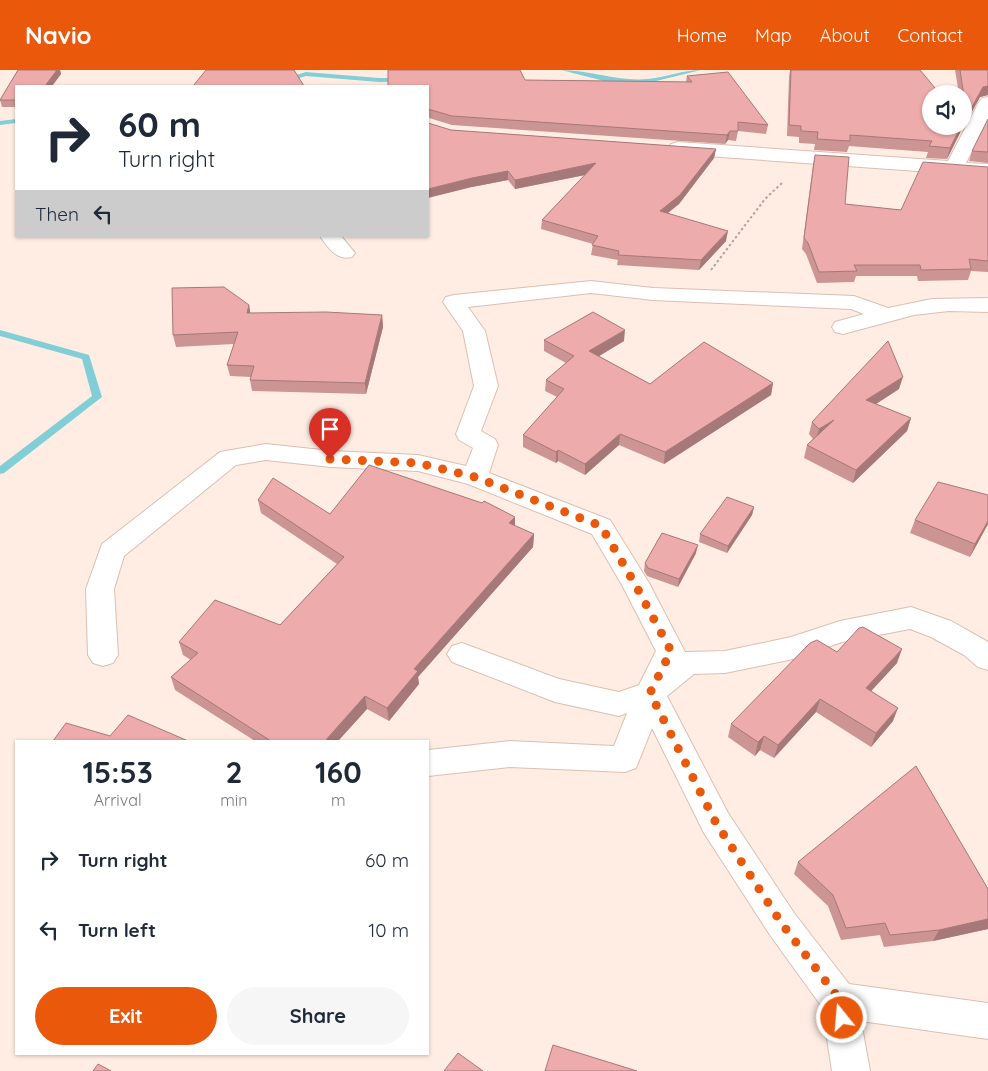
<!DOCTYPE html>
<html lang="en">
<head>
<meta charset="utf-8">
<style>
  :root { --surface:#fff; --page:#f6f6f7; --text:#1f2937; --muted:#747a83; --accent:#ea580c }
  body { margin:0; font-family:Quicksand,sans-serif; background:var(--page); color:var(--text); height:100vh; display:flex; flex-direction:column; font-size:19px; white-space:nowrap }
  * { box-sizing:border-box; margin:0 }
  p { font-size:16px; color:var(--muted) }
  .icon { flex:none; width:28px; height:28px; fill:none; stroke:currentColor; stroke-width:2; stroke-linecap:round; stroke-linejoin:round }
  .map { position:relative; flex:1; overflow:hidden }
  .drawer { position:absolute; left:15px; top:670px; width:414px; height:315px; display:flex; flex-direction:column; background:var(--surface); border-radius:0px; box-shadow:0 1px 4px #0004 }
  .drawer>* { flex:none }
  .banner { position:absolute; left:15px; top:15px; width:414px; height:152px; border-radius:0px; box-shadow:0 1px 4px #0004; background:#fff; color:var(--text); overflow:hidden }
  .fabs { position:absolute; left:922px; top:15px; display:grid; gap:10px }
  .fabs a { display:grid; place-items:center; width:50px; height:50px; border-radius:50%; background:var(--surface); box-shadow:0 1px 4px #0004; font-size:25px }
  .pin { position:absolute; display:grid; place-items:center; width:42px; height:42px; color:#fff; margin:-51px -21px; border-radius:50% 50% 50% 0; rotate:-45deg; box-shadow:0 0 5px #0007 }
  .pin .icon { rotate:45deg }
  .me { position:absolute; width:55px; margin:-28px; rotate:343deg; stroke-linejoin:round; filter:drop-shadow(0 0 4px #0008) }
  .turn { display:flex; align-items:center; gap:18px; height:105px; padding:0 20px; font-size:22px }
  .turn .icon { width:65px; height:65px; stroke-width:2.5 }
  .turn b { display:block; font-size:35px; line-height:42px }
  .then { display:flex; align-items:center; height:48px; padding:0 20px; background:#0003; gap:10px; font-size:19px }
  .eta { display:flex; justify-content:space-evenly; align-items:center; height:85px; text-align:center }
  .eta b { font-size:30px; font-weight:700; line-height:35px }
  .cta { display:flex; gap:10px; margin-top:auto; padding:10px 20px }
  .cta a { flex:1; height:58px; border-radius:30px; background:var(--accent); color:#fff; font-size:20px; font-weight:700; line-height:58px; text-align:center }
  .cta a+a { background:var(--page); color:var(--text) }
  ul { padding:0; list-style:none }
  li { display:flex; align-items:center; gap:15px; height:70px; padding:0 20px }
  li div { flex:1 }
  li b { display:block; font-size:19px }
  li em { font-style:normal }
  header { display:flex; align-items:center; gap:30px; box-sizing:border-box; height:70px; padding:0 25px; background:var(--accent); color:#fff }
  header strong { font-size:24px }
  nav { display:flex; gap:28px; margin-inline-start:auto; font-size:18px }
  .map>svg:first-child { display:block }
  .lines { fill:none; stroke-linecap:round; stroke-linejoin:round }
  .stream { fill:#82ced6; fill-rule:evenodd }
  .minor-casing { stroke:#dbbfb0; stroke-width:2 }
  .path { stroke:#b2a39c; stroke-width:2; stroke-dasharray:2.5 2.5; stroke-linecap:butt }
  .minor { fill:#fff; fill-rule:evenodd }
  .wall { fill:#cc9493 }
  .shaded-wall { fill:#a67878 }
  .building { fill:#edacab; stroke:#a67878 }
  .route { stroke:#ea580c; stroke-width:9; stroke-dasharray:0 16.2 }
</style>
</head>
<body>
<header>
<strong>Navio</strong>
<nav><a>Home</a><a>Map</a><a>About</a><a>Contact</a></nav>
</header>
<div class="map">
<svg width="988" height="1001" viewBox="0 0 988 1001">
  <rect width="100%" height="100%" fill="#ffede4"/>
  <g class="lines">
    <g class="stream">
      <path d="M561,0C590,0 619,12 648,9C667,7 683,0 701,0L648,13L604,11Z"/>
      <path d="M306,2L379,8H403L406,10L403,12H379L306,6L271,16H261Z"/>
      <path d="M16,49V53L0,55V51Z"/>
      <path d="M0,260L89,285L102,327L4,403L0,404V396L92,326L82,289L0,266Z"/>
    </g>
    <defs>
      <g id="minor">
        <path d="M988,27V49L966,93L988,94V106L678,84L671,82L669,78L671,74L678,72L948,91L979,32L982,28Z"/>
        <path d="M320,166H341L355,183L352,187C337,191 328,178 320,166Z"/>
        <path d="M591,211L653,218L854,226L888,238L932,229L988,228V242L949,241L914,245L843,264L835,262L832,257L835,252L864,244L851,239L653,230L591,223L468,237L485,261L498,316L481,361L495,369L498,375L489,403L610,450L649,513L685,582L725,581L791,567L840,551L911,537L951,551L988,572V600L978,597L964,585L931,567L910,559L842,572L793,589L725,603L694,604L667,626L728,743L794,843L849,914L988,933V969L861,951L870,1001H832L822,937L770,865L704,763L652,658L636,698L625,702L510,697L428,706V680L510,671L614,676L627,643L619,646L555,632L452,592L447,584L452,576L462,573L559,609L619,622L639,615L656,581L622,515L592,464L468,414L418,401L331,397L266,390L236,395L124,486L114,519L118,585L113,593L103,596L93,593L88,585L86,519L102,474L220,382L266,374L331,381L418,385L466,396L473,378L459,370L456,364L474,316L463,261L443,232L446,227L454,225Z"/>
      </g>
    </defs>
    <use href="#minor" class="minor-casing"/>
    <path class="path" d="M711,200L765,129L783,112"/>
    <use href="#minor" class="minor"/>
  </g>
  <g class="wall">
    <path d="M18,0H60L61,4L52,16H16V37H2L0,30Z"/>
    <path d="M790,0H920L960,63L947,89L926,88L928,82L849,76L847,82L814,80L815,74L799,73V67L787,66L789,7Z"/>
    <path d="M955,0H988V25L980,27L964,56V24H959Z"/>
    <path d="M687,6L768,55L766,64L738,61L736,71L728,70L725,74L452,55L429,48L428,49V16L525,10L686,12Z"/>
    <path d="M988,49V93L969,91L972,81Z"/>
    <path d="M451,60L716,79L714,88L679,134L668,143L726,171L699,200L617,195L618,190L591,185L593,174L541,159L542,150L585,105L515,119L508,110L472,117Z"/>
    <path d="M815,85L845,134L901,140L988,97V202L971,201L968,210L918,211L917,206H856L854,212L817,213L806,184L802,179L813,95Z"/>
    <path d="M249,235L250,243L382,245L383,257L366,324L252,321L250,310L251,307L230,306L227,295L234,274L176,277L173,265Z"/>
    <path d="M544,270L624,271L599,286L650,314L773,313L771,325L664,394L619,375L585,405L558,391L556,393L523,377V365L557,327L545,321L546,310L566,293L544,281Z"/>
    <path d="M899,319L876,334L911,348L907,361L853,413L804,388L807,375L813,369L809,364L812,352Z"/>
    <path d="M258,430L330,444L515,456L534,464L533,477L418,607L419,614L389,651L367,639L338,671H255L175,620L171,607L191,590L183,585L179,572L280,555L337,494L261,443Z"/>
    <path d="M754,437L752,445L727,483L699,472L700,464Z"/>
    <path d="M915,450L988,454L970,487L910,463Z"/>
    <path d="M696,483L678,517L647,506L644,501L645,493Z"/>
    <path d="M837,582L897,593L871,621L893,651L871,677L816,642L774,688L760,680L755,686L728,667L731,654Z"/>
    <path d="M798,792L988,819V859L933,871L884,877L880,865L841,870L828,836L794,804Z"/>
  </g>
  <g class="shaded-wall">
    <path d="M57,0H60L61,4L52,16H45Z"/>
    <path d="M988,16V25L980,27L964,56L967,46L983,17Z"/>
    <path d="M961,56H962L960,63L947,89L950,78Z"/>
    <path d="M730,61L728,70L725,74L727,65Z"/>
    <path d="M716,79L714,88L679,134L659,150L660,141Z"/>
    <path d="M596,93L595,103L515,119V110Z"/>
    <path d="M508,101V110L472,117L428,128V119L472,108Z"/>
    <path d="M728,161L726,171L699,200L701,190Z"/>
    <path d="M249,235L251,247L247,243Z"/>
    <path d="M382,245L383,257L366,324L365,313Z"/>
    <path d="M625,260L624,271L589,292V281Z"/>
    <path d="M903,307L899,319L862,343L866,330Z"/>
    <path d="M773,313L771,325L664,394L665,382Z"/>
    <path d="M911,348L907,361L853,413L856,400Z"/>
    <path d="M834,350L815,372L819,359Z"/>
    <path d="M620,364L619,375L585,405V394Z"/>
    <path d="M558,380V391L556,393V382Z"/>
    <path d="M754,437L752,445L727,483L728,476Z"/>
    <path d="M515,447V460L509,453Z"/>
    <path d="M988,451V454L970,487L975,474Z"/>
    <path d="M534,464L533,477L418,607L419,614L389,651L387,638L414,599Z"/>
    <path d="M698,475L696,483L678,517L679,509Z"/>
    <path d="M902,579L897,593L861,632L866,618Z"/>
    <path d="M365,626L367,639L338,671H325Z"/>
    <path d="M820,629L816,642L774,688L778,675Z"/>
    <path d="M898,638L893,651L871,677L876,663Z"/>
    <path d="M764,666L760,680L755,686L758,672Z"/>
    <path d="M988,849V859L933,871L939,860Z"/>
  </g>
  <g class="building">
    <path d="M18,0H57L45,16H16V30H0Z"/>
    <path d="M206,0H294L304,16H193Z"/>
    <path d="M388,0H520L525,10L692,12L687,6L728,2L768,55L738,52V61H730L727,65L452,46L428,39V40V16H388Z"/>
    <path d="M791,0H920L940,24H931V56H961L950,78L929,76L932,71L850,65V71L817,69L818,62L801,61V56L789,55Z"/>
    <path d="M960,0H988V16L983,17L967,46Z"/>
    <path d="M988,49V82L972,81Z"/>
    <path d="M428,53L451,60L716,79L680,125L660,141L728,161L701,190L618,185L619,181L592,175L598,166L542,150L596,93L515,110L508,101L472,108L428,119Z"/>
    <path d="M815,85L849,87L845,134L901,140L923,92L988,97V191L969,189L971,199L921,200L920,195H854L857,201L819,202L808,173L804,168Z"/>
    <path d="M224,217L249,235L247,243L326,242L382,245L365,313L250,310L254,296L227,295L238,262L173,265L172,218Z"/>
    <path d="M593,242L625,260L589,281L650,314L704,272L773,313L665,382L620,364L585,394L558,380L556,382L523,365L564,319L546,310L574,286L544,270Z"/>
    <path d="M888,271L903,307L866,330L911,348L856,400L807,375L834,350L819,359L812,352Z"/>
    <path d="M369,395L482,433L484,431L515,447L509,453L534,464L414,599L418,601L387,638L365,626L325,671H271L171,607L198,583L179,572L215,530L280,555L344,487L258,430L273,408L330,444Z"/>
    <path d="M938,412L988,425V451L975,474L915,450Z"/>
    <path d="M727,427L754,437L728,476L700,464Z"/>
    <path d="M662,463L698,475L679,509L648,498L645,493Z"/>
    <path d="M863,557L902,579L866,618L898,638L876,663L820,629L778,675L764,666L758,672L731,654L810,573L817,570L837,582L859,558Z"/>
    <path d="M128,645L188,671H53L66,653L110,666Z"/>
    <path d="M916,696L988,819V849L939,860L890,865L885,853L846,858L833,825L798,792Z"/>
    <path d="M553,975L637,1001H545Z"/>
    <path d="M458,983L483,1001H444Z"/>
    <path d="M98,994L111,1001H93Z"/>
  </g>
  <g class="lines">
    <path class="route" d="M330,389L418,393L475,407L601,456L635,514L671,581L650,623L716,753L782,854L840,930L842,948"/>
  </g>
</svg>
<div class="fabs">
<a><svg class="icon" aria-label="sound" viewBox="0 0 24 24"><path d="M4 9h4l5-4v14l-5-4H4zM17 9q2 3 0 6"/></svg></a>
</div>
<div class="pin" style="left:330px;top:389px;background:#d93025"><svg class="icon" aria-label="arrive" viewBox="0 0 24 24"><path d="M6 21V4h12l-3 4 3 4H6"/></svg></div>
<svg class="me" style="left:842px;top:948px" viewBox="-20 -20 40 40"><circle r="17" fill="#ea580c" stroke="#fff" stroke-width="3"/><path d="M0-11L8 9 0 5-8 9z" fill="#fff"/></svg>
<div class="banner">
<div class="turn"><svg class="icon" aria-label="right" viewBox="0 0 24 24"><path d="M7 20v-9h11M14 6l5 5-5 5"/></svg><div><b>60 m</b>Turn right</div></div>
<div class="then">Then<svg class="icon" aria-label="left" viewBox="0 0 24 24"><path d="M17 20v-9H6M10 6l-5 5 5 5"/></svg></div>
</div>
<section class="drawer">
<div class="eta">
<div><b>15:53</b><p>Arrival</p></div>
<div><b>2</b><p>min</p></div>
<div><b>160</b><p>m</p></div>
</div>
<ul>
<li><svg class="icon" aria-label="right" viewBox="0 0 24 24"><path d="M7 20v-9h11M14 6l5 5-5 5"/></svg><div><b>Turn right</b></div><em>60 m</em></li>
<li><svg class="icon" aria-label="left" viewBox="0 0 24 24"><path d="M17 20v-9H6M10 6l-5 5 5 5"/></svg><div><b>Turn left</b></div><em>10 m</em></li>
</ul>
<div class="cta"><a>Exit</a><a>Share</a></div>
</section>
</div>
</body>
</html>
